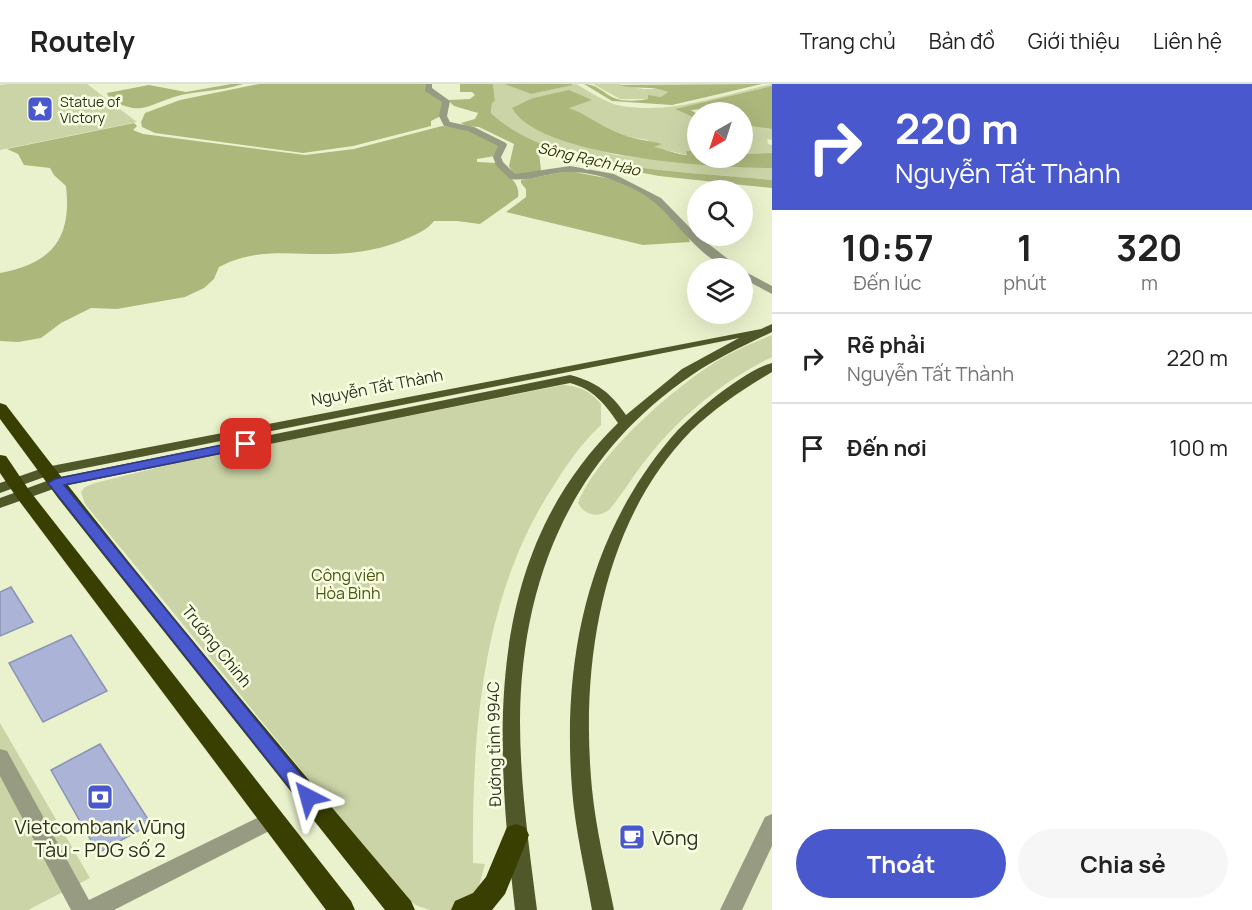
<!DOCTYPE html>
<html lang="vi">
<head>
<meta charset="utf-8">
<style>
  :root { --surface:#fff; --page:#f6f6f6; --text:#222; --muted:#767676; --line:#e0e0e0; --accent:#4958cd }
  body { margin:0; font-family:Manrope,sans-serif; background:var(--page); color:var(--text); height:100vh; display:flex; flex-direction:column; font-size:22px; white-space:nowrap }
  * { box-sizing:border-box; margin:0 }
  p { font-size:20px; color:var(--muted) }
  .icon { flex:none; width:33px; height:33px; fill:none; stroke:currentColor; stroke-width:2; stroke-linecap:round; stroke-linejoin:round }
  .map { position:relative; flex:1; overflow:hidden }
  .details { display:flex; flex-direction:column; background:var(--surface); width:480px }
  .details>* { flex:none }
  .banner { background:#4958cd; color:#fff; overflow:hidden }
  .needle { width:39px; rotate:219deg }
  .tools { position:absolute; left:687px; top:18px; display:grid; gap:12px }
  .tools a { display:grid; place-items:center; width:66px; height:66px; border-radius:50%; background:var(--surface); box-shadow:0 6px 24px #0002; font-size:30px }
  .pin { position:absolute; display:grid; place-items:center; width:51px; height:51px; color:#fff; margin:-26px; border-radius:12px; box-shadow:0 3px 9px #0006 }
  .me { position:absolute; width:66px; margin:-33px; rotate:321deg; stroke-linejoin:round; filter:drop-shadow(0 0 4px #0008) }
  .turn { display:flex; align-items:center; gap:21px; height:126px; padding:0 24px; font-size:27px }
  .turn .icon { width:78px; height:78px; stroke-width:2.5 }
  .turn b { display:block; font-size:42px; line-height:51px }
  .eta { display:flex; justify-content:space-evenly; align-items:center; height:102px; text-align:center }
  .eta b { font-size:36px; font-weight:700; line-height:42px }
  .cta { display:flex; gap:12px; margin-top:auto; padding:12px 24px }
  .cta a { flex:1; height:69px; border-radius:36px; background:var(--accent); color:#fff; font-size:24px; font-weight:700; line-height:69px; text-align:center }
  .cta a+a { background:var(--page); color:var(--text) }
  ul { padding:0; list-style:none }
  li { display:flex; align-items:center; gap:18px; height:90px; padding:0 24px; border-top:2px solid var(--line) }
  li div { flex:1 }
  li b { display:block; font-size:22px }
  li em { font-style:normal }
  header { display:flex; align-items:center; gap:36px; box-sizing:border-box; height:84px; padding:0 30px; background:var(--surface); border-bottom:2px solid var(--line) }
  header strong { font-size:28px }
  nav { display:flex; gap:33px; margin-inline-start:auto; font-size:21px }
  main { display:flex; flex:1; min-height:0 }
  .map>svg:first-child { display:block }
  .green { fill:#cbd4a7 }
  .water { fill:#acb77c }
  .building { fill:#abb4d6; stroke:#8a93b4; stroke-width:1.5 }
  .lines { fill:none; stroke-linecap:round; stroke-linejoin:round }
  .minor { fill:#969b82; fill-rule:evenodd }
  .major { fill:#505729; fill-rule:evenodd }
  .highway { fill:#383f00; fill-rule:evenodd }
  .route { fill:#4958cd; stroke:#2f3985; stroke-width:1.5 }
  .labels { text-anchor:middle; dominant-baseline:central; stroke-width:5; stroke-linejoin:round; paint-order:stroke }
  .far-poi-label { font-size:14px; fill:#2f3123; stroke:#f8fee0; text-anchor:start }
  .far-water-label { font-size:15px; font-style:italic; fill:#2f3505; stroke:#f8fee0 }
  .street-label { font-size:16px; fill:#2f3123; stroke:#f8fee0 }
  .park-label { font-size:16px; fill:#4c5411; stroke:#f8fee0 }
  .near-poi-label { font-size:20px; fill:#2f3123; stroke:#f8fee0 }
</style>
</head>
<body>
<header>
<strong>Routely</strong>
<nav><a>Trang chủ</a><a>Bản đồ</a><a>Giới thiệu</a><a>Liên hệ</a></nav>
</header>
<main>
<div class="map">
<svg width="772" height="826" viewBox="0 0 772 826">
  <rect width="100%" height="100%" fill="#eaf2cd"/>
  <g class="green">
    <path d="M7,0H87L137,38L0,66V1Z"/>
    <path d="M493,0H504L531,10L576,0C589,7 603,17 617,21C669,32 722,11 772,0V2L676,25L697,35V66L686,67L688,71L651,63L648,56C638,54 628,53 619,50C600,44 586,30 568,24L591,16L569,7L533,14L575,60L616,71L697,80L772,84V96C690,87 553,88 491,29L492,19L495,17Z"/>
    <path d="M593,0H621L620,1L643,5H661L668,8L661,13L648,12V15H620Z"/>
    <path d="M742,41L772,45V56L767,55L768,60L772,61V69L743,70Z"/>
    <path d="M772,251V273C728,294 684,329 653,367C637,385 625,407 609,426C598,434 585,432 578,419C596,372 671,306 714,279C731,268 753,259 772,251Z"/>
    <path d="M563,301C580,302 590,307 601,320V341C583,358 569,377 556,398C481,510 472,648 473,779L485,780L477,809L456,826H430L415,821L398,805L85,420L81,408L85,403L95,399L180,378Z"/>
    <path d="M0,639L90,794L28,826H0Z"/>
  </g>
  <g class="water">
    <path d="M231,0H243C220,8 196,6 174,13C149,21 141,31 116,18C111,15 109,15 107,9L149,1L186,8Z"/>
    <path d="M259,0H428L443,17L441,32L431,37V42L353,62L303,69L155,49L142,43L141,38L145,29L180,16Z"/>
    <path d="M460,0H493L495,17L492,19L491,29C553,88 690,87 772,96V104L659,92L539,69L541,86L539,88L514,91L509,82L514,60L479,43L466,42L461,39L475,35L478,29L454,22L448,16L470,15L475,11L472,8H460Z"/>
    <path d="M504,0H572L573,1L531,10Z"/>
    <path d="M584,0C597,0 603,9 614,14C624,18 637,17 648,15V11L661,13L668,8C654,1 635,6 619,1L762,0L672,21L612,17Z"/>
    <path d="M772,2V45L743,41L742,28H710L702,25L691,26L697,30V35L675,25Z"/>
    <path d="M569,6L592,16L569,24C586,30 599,41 616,48C630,55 647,56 662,60L654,63C665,65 678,71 687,71L686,67L697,66L698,74H742L743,70L772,69V84C719,84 539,74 512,24L533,14Z"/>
    <path d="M134,39L137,42L133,46L143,50L305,71L354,65L442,42L463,44L500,60L495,72L477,75V78L497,79C505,90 521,98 518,113L480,140L457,137H434C427,146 419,149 408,154C384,165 358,169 332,170C291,171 257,163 219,183L214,195L204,204L185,213L117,225L91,224L61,239L41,254L18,258L0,257V189C52,179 72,155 66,102L54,91L50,84L24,81L18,70L7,65Z"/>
    <path d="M569,87L622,97L661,122L688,152L690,158L643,161L506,128L526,113V105L521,99V96Z"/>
  </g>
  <g class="building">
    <path d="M11,503L33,538L0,552V508Z"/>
    <path d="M71,551L107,607L43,638L9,579Z"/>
    <path d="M100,660L151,740L98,769L51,686Z"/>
  </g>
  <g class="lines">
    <g class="minor">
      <path d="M426,0H432V4L450,17L447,32L450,38L474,43L506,59L507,61L501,73L503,78L515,90L570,82L614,90L661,114L698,152L740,184C709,188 678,138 655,119C633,101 598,88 569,88C550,88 529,98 510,95L496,81L493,73L498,62L468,47L444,42L439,32L442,18L425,7Z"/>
      <path d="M742,186L772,202V210L742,194Z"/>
      <path d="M0,665L7,667L89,816L265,730L272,727L279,730L282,736L279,742L114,826H71L0,692Z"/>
      <path d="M772,730V762L742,826H720L765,733Z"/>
    </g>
    <g class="major">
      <path d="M772,240V248C745,261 717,274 692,291C572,372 521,495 520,637C520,700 529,763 537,826H515C495,653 482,472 618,339C605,320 593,305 570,299L59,403L0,424V414L55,394L570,291C597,298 611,309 626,331L682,285L739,254L50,391L0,409V399L46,383L761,245Z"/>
      <path d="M772,279V288C743,305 715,324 691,347C601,439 580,582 592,705C596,746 606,786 614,826H592C585,786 575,745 572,705C562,577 587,454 670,355C689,332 744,286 772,279Z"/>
    </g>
    <g class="highway">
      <path d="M0,319L6,321C135,491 273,654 411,817L415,826H385L58,414L0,335Z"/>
      <path d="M0,371L6,372L29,406L351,817L355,826H326L17,414L0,389Z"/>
      <path d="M516,740L525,743L529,751L505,810L492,826H451L455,817L473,809L486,793L507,743Z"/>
    </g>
  </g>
  <path class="route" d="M246,356L253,360L251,363L64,401L314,707L317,713L314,718L308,721L301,718L48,399L55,395Z"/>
  <defs>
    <symbol id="sight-square" viewBox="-11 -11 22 22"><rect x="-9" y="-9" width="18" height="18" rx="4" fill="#4958cd" stroke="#f8fee0"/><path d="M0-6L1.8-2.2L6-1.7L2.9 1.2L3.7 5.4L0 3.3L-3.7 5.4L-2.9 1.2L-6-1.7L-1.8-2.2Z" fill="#fff"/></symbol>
    <symbol id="bank-square" viewBox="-11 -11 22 22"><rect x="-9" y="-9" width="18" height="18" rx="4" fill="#4958cd" stroke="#f8fee0"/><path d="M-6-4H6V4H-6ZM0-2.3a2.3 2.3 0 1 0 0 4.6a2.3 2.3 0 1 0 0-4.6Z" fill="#fff"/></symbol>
    <symbol id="cafe-square" viewBox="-11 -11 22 22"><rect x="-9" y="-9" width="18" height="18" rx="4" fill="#4958cd" stroke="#f8fee0"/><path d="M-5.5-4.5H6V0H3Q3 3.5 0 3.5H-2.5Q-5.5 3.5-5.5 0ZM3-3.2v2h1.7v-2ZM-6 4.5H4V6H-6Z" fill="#fff"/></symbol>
  </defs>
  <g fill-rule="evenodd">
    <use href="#sight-square" x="25" y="10" width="30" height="30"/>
    <use href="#bank-square" x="85" y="698" width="30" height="30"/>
    <use href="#cafe-square" x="617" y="738" width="30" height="30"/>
  </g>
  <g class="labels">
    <g class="far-poi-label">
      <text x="60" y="17">Statue of<tspan x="60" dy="16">Victory</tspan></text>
    </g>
    <g class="far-water-label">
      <text transform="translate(589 75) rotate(13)">Sông Rạch Hào</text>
    </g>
    <g class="street-label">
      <text transform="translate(377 303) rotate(-11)">Nguyễn Tất Thành</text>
      <text transform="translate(217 562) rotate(51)">Trường Chinh</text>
      <text transform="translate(494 660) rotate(-91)">Đường tỉnh 994C</text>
    </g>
    <g class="park-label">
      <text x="348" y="491">Công viên<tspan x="348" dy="18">Hòa Bình</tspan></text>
    </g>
    <g class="near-poi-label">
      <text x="100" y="742">Vietcombank Vũng<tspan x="100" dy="23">Tàu - PDG số 2</tspan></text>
      <text x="652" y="753" text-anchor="start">Võng</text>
    </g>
  </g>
</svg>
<div class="tools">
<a><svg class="needle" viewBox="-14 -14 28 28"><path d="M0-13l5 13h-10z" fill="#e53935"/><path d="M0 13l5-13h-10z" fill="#767676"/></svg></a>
<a><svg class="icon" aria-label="search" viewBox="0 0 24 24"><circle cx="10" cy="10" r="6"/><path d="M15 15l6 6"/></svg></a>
<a><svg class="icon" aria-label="layers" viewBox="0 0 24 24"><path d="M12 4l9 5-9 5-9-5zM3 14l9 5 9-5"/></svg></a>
</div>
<div class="pin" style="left:246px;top:360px;background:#d93025"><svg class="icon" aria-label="arrive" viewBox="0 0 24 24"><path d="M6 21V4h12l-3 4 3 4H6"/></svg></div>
<svg class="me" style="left:308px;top:713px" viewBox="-20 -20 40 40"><path d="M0-17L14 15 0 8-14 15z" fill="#4958cd" stroke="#fff" stroke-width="4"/></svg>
</div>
<section class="details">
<div class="banner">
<div class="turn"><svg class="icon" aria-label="right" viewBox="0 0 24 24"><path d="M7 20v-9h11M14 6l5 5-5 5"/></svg><div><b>220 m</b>Nguyễn Tất Thành</div></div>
</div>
<div class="eta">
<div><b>10:57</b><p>Đến lúc</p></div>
<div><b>1</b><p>phút</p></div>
<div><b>320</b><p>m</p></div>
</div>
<ul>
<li><svg class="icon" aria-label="right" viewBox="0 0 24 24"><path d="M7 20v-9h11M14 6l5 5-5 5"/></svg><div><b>Rẽ phải</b><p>Nguyễn Tất Thành</p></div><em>220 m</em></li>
<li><svg class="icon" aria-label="arrive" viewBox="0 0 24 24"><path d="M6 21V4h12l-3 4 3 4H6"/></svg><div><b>Đến nơi</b></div><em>100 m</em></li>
</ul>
<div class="cta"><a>Thoát</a><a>Chia sẻ</a></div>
</section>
</main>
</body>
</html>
